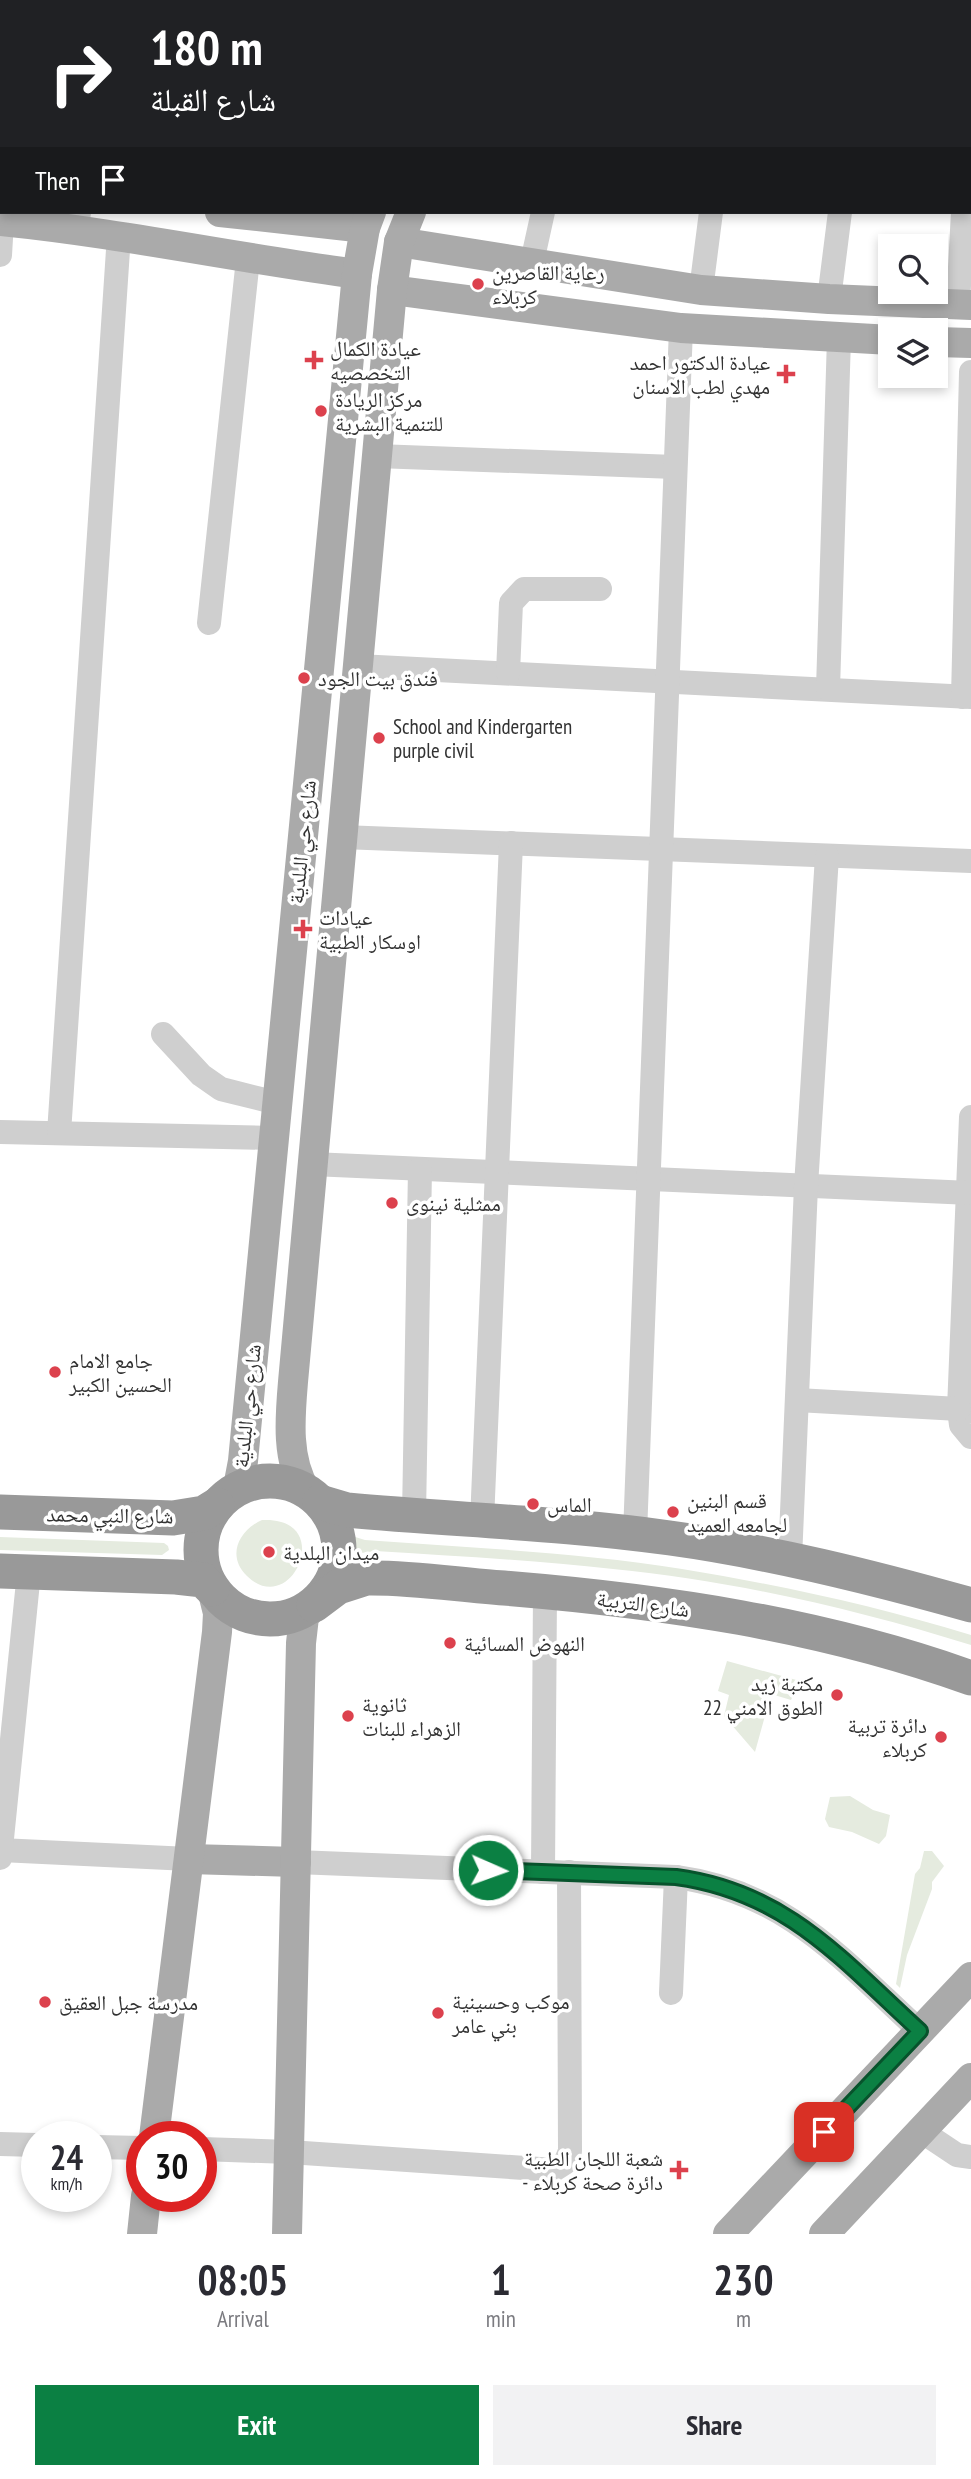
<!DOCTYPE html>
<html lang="en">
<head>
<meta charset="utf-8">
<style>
  :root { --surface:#fff; --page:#f2f2f3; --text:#2b2b33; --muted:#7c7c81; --accent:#0b8043 }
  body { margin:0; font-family:"PT Sans Narrow","Noto Naskh Arabic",sans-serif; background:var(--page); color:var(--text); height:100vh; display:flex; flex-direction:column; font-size:26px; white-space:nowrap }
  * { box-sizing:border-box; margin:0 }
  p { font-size:23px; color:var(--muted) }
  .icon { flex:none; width:38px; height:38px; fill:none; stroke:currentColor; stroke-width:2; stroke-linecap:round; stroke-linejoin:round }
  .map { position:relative; height:2234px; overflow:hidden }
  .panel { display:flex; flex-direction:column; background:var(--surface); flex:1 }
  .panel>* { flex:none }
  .banner { position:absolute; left:0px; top:0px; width:971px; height:214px; box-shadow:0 4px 10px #0003; background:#202124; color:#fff; overflow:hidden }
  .fabs { position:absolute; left:878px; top:234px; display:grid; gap:14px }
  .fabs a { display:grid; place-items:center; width:70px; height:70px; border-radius:0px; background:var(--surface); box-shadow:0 4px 10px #0003; font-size:35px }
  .speed { position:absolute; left:21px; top:2121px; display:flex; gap:14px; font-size:35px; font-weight:700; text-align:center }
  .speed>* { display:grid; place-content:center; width:91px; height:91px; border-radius:50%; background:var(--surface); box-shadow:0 4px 10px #0003; line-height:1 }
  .speed small { font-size:18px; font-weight:400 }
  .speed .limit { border:10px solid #d22; background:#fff; color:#111 }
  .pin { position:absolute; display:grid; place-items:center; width:60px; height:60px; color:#fff; margin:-30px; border-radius:14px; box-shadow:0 4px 10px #0006 }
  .me { position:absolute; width:77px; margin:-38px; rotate:92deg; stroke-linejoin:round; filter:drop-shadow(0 0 5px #0008) }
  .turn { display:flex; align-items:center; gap:24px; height:147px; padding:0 35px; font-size:32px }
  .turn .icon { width:91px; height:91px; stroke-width:2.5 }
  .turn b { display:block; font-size:49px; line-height:60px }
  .then { display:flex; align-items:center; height:66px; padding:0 35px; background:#0003; gap:14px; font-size:26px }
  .eta { display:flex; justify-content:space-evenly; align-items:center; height:119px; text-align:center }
  .eta b { font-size:42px; font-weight:600; line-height:49px }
  .button { display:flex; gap:14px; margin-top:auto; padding:14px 35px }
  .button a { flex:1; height:80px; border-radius:0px; background:var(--accent); color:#fff; font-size:28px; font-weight:600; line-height:80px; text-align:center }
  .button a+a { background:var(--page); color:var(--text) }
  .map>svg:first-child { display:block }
  .green { fill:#e5ebdf }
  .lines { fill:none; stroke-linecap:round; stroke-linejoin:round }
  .minor { stroke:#cfcfcf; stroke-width:24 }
  .major { stroke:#aaa; stroke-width:30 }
  .highway { stroke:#999; stroke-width:35 }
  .route-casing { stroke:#07532c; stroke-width:18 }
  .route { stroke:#0b8043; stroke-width:12 }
  .poi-dot { fill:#dc414d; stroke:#fff; stroke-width:2.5 }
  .labels { text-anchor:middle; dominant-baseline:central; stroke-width:7; stroke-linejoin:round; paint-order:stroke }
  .poi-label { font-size:21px; fill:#323232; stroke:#fff; text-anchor:start }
  .street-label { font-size:21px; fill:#323232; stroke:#fff }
</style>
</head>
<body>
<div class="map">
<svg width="971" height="2234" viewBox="0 0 971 2234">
  <rect width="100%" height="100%" fill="#fff"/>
  <g class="green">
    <path d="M262,1520C337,1516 292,1620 247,1576C226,1556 239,1530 262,1520Z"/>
    <path d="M352,1536L365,1540C471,1548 578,1552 682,1569C780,1585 876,1606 971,1635V1645C855,1609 735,1581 613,1569C534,1560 454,1556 375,1551L355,1554Z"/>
    <path d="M0,1537L164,1543L168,1546L169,1550L162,1555L0,1550Z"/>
    <path d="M727,1661L800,1681L791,1700L771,1694L755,1752L724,1716L729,1695L718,1691Z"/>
    <path d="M850,1796L873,1810L890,1815L886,1836L879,1844L852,1832L829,1827L825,1819L830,1797Z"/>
    <path d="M924,1851H932L944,1866L932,1882V1889L907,1955L900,1988L896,1984L915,1874L920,1868Z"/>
  </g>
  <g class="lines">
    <g class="minor">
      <path d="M53,0L68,2"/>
      <path d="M102,2L103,0"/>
      <path d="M589,2L590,0"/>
      <path d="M886,2V0"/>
      <path d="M970,109L971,84"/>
      <path d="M77,229L79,212"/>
      <path d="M0,255L2,221"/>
      <path d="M532,262L543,212"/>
      <path d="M701,290L711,212"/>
      <path d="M829,299L840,212"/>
      <path d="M958,304L963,212"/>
      <path d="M377,456L675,467"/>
      <path d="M209,623L248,259"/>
      <path d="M358,666L971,697"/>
      <path d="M508,673L511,603L524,589H600"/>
      <path d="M828,689L839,338"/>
      <path d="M963,697L971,372"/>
      <path d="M342,837L971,861"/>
      <path d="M163,1034L201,1075L221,1089L277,1103"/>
      <path d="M971,1117L959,1409L961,1425L971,1437"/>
      <path d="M0,1132L273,1138"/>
      <path d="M59,1133L119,235"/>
      <path d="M312,1164L971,1193"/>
      <path d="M797,1400L959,1409"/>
      <path d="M414,1516L420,1169"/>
      <path d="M482,1521L511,843"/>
      <path d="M635,1534L681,328"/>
      <path d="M790,1559L806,1186L827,856"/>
      <path d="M0,1850L189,1859"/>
      <path d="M0,1858L29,1572"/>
      <path d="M296,1862L676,1877C787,1892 842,1960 920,2031"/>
      <path d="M543,1872L545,1592"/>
      <path d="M671,1993L676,1877"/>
      <path d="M921,2131L957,2155L971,2157"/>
      <path d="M0,2144L37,2145"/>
      <path d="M96,2147L142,2148"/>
      <path d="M201,2149L289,2152L554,2170L565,2163L570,2151L569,1872"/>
    </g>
    <g class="major">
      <path d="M450,2V0"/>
      <path d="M490,2L491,0"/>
      <path d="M0,182L2,183"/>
      <path d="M220,212L365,228"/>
      <path d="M0,221C120,233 238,258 357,274"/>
      <path d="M399,242L701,290L829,299L971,305"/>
      <path d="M392,290L681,328L891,340"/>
      <path d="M936,342L971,343"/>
      <path d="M234,1491L239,1482L243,1461L357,274L365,228L371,212"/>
      <path d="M306,1491C286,1460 290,1417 293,1382L392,290L399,242L411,212"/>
      <path d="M189,1859L296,1862"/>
      <path d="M154,2137L217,1632L218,1613L212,1589"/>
      <path d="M142,2234L146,2196"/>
      <path d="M287,2234L301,1643L304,1617L314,1605"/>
      <path d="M728,2234L971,1977"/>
      <path d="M824,2234L971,2078"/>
    </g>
    <g class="highway">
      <circle cx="270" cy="1550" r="69"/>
      <path d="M320,1502L347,1510C455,1520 563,1523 670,1538C772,1552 872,1577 971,1605"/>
      <path d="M0,1512L173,1518L204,1513L217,1505"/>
      <path d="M0,1571L176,1577L203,1580L212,1589"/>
      <path d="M314,1605L338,1587L366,1578C412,1577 459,1585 504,1588C663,1601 820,1624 971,1678"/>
    </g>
  </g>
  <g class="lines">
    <defs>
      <path id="route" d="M488,1870L676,1877C787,1892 842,1960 920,2031L824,2132"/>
    </defs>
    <use href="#route" class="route-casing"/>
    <use href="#route" class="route"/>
  </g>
  <g class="poi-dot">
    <circle cx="478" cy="284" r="7"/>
    <path d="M310.5 349.5h7v7h7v7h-7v7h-7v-7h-7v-7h7z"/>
    <path d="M782.5 363.5h7v7h7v7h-7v7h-7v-7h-7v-7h7z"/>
    <circle cx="321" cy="411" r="7"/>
    <circle cx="304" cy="678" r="7"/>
    <circle cx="379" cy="738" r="7"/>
    <path d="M299.5 918.5h7v7h7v7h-7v7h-7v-7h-7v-7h7z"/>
    <circle cx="392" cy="1203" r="7"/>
    <circle cx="55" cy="1372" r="7"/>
    <circle cx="533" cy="1504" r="7"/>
    <circle cx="673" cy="1512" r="7"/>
    <circle cx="269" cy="1552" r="7"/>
    <circle cx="450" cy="1643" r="7"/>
    <circle cx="837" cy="1695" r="7"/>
    <circle cx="348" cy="1716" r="7"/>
    <circle cx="941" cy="1737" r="7"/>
    <circle cx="45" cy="2002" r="7"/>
    <circle cx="438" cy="2013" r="7"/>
    <path d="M675.5 2159.5h7v7h7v7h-7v7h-7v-7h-7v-7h7z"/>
  </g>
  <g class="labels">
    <g class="poi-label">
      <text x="492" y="272">رعاية القاصرين<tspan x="492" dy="24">كربلاء</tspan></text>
      <text x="330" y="348">عيادة الكمال<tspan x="330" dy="24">التخصصيه</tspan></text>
      <text x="770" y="362" text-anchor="end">عيادة الدكتور احمد<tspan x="770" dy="24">مهدي لطب الاسنان</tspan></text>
      <text x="335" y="399">مركز الريادة<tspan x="335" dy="24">للتنمية البشرية</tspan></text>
      <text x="318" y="678">فندق بيت الجود</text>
      <text x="393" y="726">School and Kindergarten<tspan x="393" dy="24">purple civil</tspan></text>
      <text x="319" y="917">عيادات<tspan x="319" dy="24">اوسكار الطبية</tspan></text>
      <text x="406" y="1203">ممثلية نينوى</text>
      <text x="69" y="1360">جامع الامام<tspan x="69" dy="24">الحسين الكبير</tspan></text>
      <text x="687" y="1500">قسم البنين<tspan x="687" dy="24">لجامعه العميد</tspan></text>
      <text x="547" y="1504">الماس</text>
      <text x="283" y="1552">ميدان البلدية</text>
      <text x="464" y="1643">النهوض المسائية</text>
      <text x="823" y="1683" text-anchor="end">مكتبة زيد<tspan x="823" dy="24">الطوق الامني 22</tspan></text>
      <text x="362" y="1704">ثانوية<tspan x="362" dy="24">الزهراء للبنات</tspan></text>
      <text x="927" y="1725" text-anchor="end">دائرة تربية<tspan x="927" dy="24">كربلاء</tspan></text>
      <text x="452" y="2001">موكب وحسينية<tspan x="452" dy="24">بني عامر</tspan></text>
      <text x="59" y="2002">مدرسة جبل العقيق</text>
      <text x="663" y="2158" text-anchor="end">شعبة اللجان الطبية<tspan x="663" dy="24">- دائرة صحة كربلاء</tspan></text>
    </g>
    <g class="street-label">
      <text transform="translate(302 842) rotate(-84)">شارع حي البلدية</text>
      <text transform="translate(247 1406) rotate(-84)">شارع حي البلدية</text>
      <text transform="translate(110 1515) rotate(1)">شارع النبي محمد</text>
      <text transform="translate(643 1604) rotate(7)">شارع التربية</text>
    </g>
  </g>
</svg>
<div class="fabs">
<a><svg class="icon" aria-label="search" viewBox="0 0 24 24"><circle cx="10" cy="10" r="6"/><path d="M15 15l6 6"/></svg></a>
<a><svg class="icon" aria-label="layers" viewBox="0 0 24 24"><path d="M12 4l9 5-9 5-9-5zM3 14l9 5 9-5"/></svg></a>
</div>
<div class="speed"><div>24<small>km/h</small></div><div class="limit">30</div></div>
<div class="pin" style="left:824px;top:2132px;background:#d93025"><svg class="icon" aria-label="arrive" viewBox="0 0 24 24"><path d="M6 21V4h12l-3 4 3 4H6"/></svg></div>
<svg class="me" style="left:488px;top:1870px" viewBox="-20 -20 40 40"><circle r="17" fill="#0b8043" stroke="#fff" stroke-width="3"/><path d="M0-11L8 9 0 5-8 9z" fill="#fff"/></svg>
<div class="banner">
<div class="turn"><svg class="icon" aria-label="right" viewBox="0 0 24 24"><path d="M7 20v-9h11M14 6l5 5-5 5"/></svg><div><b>180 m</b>شارع القبلة</div></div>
<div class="then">Then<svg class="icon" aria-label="arrive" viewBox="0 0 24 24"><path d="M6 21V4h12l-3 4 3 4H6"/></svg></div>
</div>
</div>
<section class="panel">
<div class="eta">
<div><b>08:05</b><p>Arrival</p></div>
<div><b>1</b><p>min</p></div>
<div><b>230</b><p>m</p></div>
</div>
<div class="button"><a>Exit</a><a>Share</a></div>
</section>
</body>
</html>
